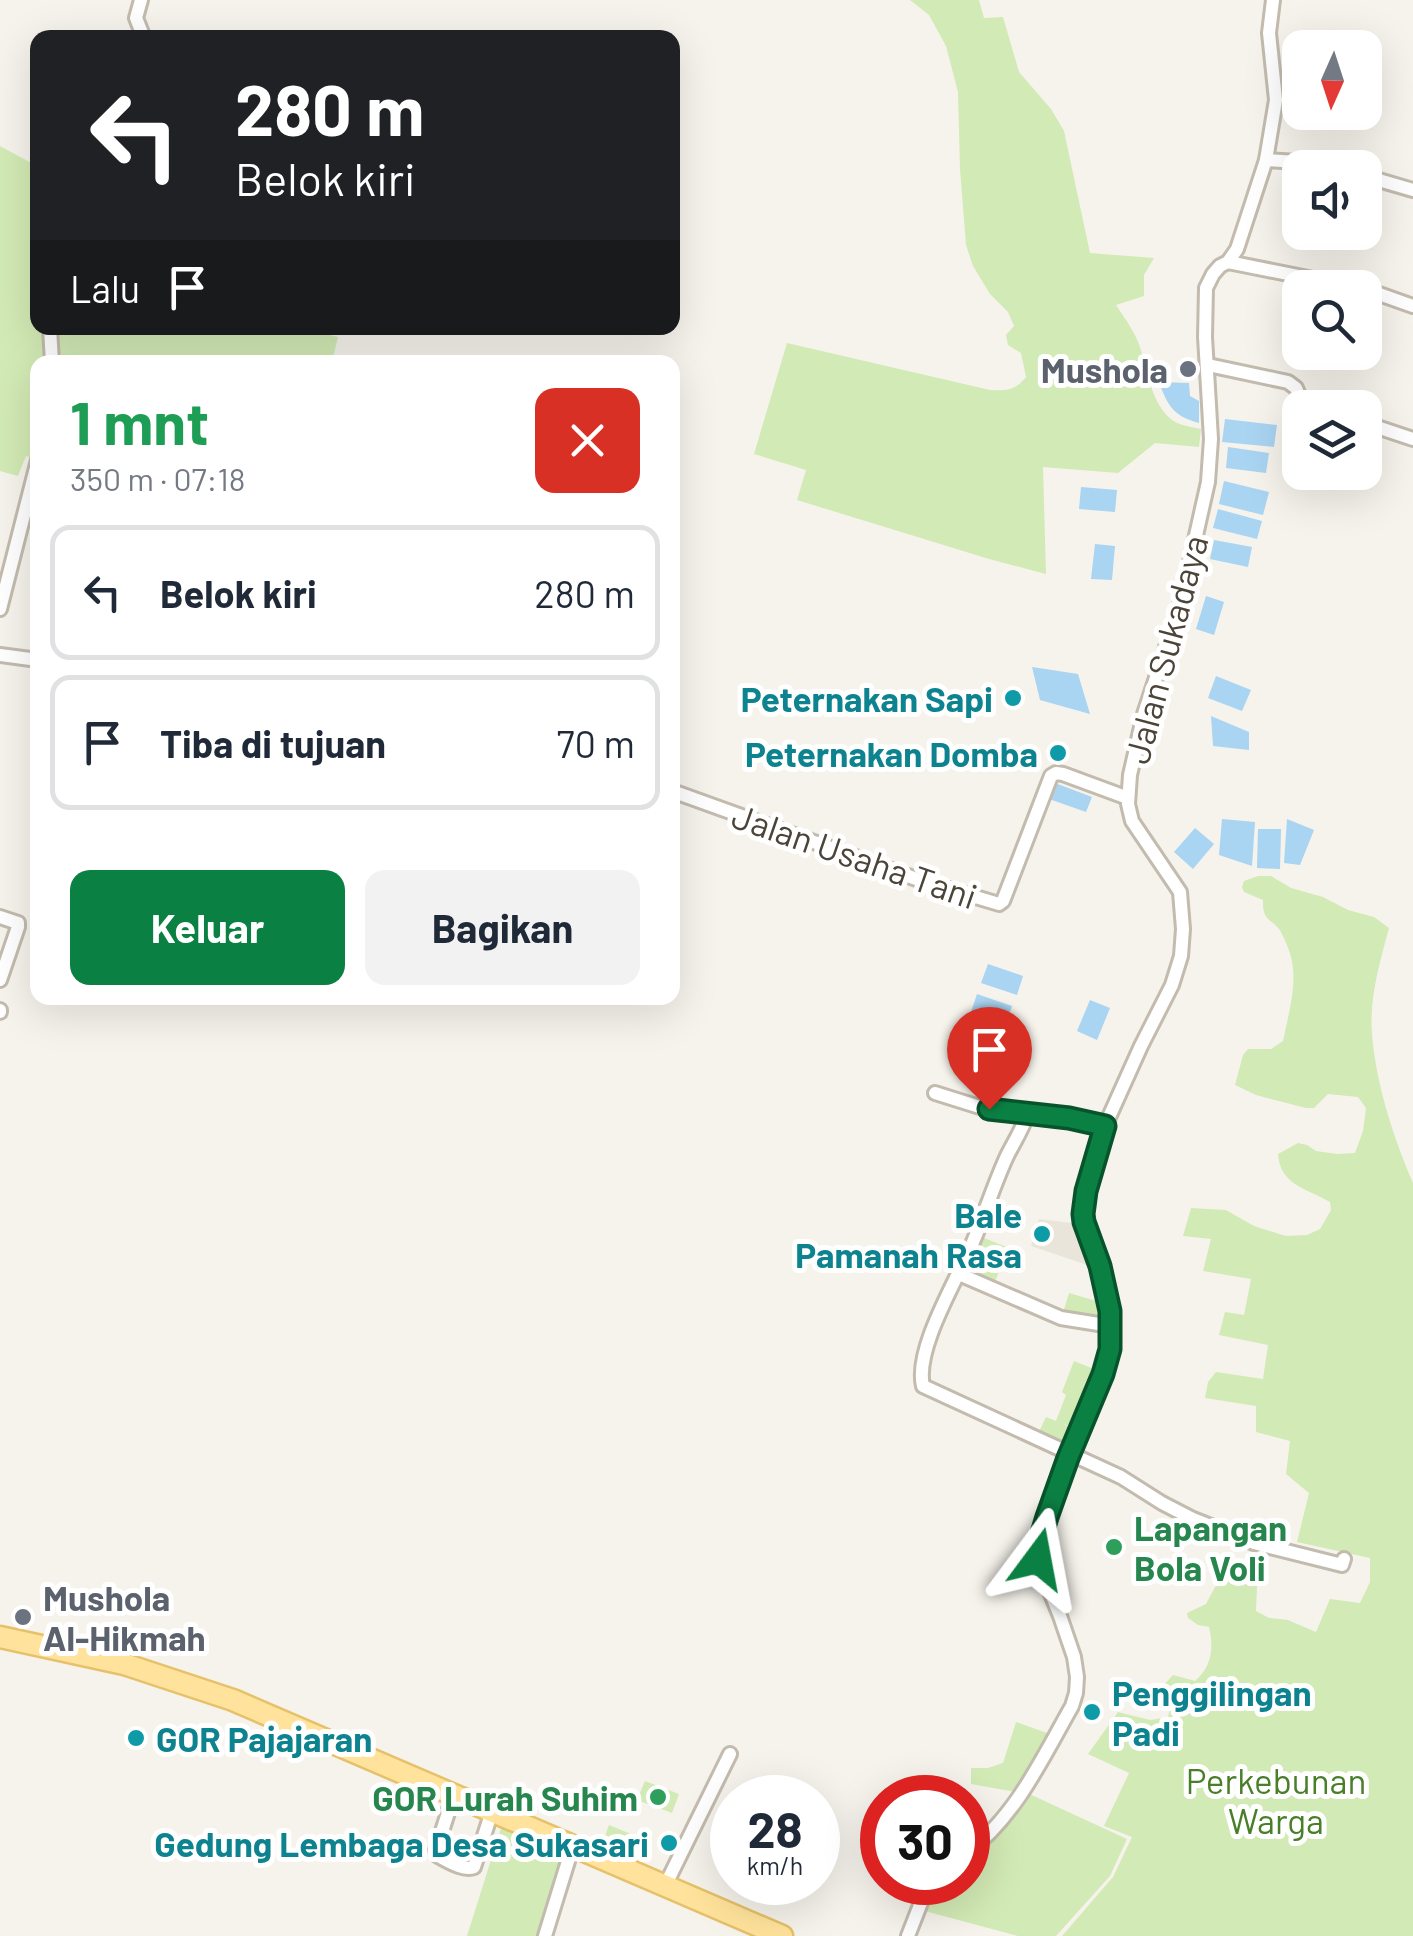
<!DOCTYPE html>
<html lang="id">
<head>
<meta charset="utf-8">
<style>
  :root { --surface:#fff; --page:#f2f2f3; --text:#1f2937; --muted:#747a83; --line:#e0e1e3; --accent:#0b8043 }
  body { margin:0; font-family:Barlow,sans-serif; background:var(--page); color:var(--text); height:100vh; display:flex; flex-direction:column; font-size:38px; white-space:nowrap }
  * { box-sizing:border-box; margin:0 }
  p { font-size:32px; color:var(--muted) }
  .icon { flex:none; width:55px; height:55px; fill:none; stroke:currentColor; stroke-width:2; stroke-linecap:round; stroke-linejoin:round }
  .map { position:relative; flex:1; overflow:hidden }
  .drawer { position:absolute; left:30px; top:355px; width:650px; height:650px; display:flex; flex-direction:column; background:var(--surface); border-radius:20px; box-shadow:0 10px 40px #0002 }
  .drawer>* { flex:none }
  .top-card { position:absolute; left:30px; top:30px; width:650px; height:305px; border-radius:20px; box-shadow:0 10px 40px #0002; background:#202124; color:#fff; overflow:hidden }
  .needle { width:65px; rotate:183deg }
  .buttons { position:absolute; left:1282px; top:30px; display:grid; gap:20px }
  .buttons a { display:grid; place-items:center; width:100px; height:100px; border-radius:20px; background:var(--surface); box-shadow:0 10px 40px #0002; font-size:50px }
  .speed { position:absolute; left:710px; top:1775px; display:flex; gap:20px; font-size:50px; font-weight:700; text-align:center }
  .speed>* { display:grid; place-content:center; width:130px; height:130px; border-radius:50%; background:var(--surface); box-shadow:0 10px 40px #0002; line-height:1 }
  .speed small { font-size:25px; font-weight:400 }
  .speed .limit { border:15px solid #d22; background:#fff; color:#111 }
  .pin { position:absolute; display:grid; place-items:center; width:85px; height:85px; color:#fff; margin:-102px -42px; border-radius:50% 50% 50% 0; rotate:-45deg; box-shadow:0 0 10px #0007 }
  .pin .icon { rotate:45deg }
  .me { position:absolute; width:110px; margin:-55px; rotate:13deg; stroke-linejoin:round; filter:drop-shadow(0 0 8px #0008) }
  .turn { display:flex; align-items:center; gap:35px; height:210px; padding:0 40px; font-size:45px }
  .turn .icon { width:130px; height:130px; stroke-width:2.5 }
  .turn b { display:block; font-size:70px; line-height:85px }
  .then { display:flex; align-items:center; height:95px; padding:0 40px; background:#0003; gap:20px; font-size:38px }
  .round { display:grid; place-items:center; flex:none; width:105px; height:105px; border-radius:20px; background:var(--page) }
  .summary { display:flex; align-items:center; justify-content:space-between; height:170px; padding:0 40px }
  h1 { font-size:60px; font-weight:700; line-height:75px; color:#1e9e55 }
  .primary-button { display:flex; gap:20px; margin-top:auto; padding:20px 40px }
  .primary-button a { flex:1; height:115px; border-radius:20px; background:var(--accent); color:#fff; font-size:40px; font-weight:700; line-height:115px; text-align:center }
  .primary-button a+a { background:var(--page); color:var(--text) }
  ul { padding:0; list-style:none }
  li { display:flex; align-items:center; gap:30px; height:135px; margin:0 20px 15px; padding:0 20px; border:5px solid var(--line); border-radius:20px }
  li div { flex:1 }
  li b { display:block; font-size:38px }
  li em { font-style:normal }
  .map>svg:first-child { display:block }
  .residential { fill:#eae5da }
  .green { fill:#d2eab5 }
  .water { fill:#a9d4f2 }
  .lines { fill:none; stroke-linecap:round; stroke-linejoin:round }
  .street-casing { stroke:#c2bbae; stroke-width:18 }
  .primary-casing { stroke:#e6c16a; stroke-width:25 }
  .street { stroke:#fff; stroke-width:12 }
  .primary { stroke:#ffe39c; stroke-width:20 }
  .route-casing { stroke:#07532c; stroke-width:25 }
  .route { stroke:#0b8043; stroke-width:18 }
  .worship-dot { fill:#6b7280; stroke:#fff; stroke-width:4 }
  .culture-dot { fill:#0f9aa8; stroke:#fff; stroke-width:4 }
  .leisure-dot { fill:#2e9e5b; stroke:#fff; stroke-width:4 }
  .labels { text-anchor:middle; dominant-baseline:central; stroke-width:10; stroke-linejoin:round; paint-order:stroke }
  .worship-label { font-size:35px; font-weight:bold; fill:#5b616d; stroke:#fff; text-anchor:end }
  .street-label { font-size:35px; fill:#4b4439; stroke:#fff }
  .culture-label { font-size:35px; font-weight:bold; fill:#0d838f; stroke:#fff; text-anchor:end }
  .leisure-label { font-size:35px; font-weight:bold; fill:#27864d; stroke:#fff; text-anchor:start }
  .park-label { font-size:35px; fill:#4a7f2a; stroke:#fff }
</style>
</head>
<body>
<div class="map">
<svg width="1413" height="1936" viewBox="0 0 1413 1936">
  <rect width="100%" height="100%" fill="#f6f3ec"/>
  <path class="residential" d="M1039,1219L1081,1224L1099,1269L1031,1246Z"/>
  <g class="green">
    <path d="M910,0H979L984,18L1003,17L1019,72L1051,109L1064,131L1090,253L1154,258L1144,275V296L1116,305C1126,320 1138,336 1142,354C1148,376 1154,411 1177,423C1184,426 1193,427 1201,429L1199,447L1155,443L1118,473L1043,467L1046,574L989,559L797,500L806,470L754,454L787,343L990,390C1007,391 1016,390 1026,377L1021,353L1008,345L1006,335L1014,326L1008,312L990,294L973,266L966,245L960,169L958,92L946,46L929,15Z"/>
    <path d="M0,146L37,166V198L34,207L38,209V328H302L338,337L332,362H38L37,459L26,456L18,476L0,471Z"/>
    <path d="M1258,876H1271L1291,888L1323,897L1348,910L1374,917L1389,928C1380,962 1369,998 1372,1034C1376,1084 1393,1136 1413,1183V1936H1062L1113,1877L1132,1837L1104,1826L1129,1773L1088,1754L1118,1712L1150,1720L1168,1717L1172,1700L1162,1687L1173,1675L1195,1681C1212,1667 1214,1647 1209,1627L1198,1625L1188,1618L1187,1613L1206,1604L1215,1587L1232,1577L1249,1580L1257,1586L1256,1611L1269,1618L1288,1620L1316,1632L1330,1599L1360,1603L1370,1582V1558L1297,1542L1309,1493L1286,1474L1290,1441L1256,1432V1406L1205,1398L1208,1382L1216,1372L1263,1379L1268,1345L1219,1335L1225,1312L1244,1315L1251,1279L1203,1271L1211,1239L1183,1236L1191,1208L1226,1210L1254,1226L1286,1236L1307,1235L1320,1229L1331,1210L1330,1202C1306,1188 1280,1185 1278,1154L1298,1143L1307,1145L1316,1151L1337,1154L1355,1153L1363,1131L1366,1108L1358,1097L1328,1094L1314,1108H1306L1256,1095L1235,1085L1243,1055L1248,1049H1271L1283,1041C1288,1016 1297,987 1292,962C1291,953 1285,940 1281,932C1272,918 1262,922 1263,900L1244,892L1242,887L1244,881Z"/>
    <path d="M979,1236L1009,1248L993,1286L963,1273Z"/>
    <path d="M1069,1293L1107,1304L1110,1324L1062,1316Z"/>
    <path d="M1074,1361L1099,1371L1076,1428L1063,1424L1075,1430L1068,1447L1038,1434L1046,1417L1056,1421L1066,1395L1062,1392Z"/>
    <path d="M1016,1722L1050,1734L1016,1792L971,1784V1768H988L1003,1763Z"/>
    <path d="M645,1781L679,1794L672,1813L637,1800Z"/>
    <path d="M1025,1792L1127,1839L1110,1876L1056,1936H1018L921,1910L932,1883L968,1882V1854Z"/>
    <path d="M502,1825L567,1852L542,1936H467Z"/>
    <path d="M609,1825L638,1837L630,1856L602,1844Z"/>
  </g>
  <g class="water">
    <path d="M1159,382L1189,383L1190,396L1199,401V423C1174,416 1168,407 1159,382Z"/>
    <path d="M1225,419L1277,425L1274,447L1222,442Z"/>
    <path d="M1228,447L1269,453L1266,473L1226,468Z"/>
    <path d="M1224,481L1269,492L1263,515L1219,504Z"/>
    <path d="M1081,487L1117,490L1115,512L1079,509Z"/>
    <path d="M1218,509L1262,521L1257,539L1213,528Z"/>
    <path d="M1214,540L1252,547L1248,567L1210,559Z"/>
    <path d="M1095,544L1115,546L1112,580L1091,579Z"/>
    <path d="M1206,596L1224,602L1214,635L1196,629Z"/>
    <path d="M1032,667L1078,674L1090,714L1040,700Z"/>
    <path d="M1216,676L1251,690L1242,711L1208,698Z"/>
    <path d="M1211,716L1249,732V750L1213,746Z"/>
    <path d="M1055,783L1092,797L1086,812L1049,799Z"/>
    <path d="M1222,819L1255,822L1252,866L1219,855Z"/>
    <path d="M1287,819L1314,830L1300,865L1284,863Z"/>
    <path d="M1195,828L1214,844L1193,869L1174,852Z"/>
    <path d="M1258,829H1281L1280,869L1257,868Z"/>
    <path d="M988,964L1023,976L1017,995L981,983Z"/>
    <path d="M977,994L1012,1006L1006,1024L971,1012Z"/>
    <path d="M1090,1000L1110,1008L1097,1040L1077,1031Z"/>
    <path d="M967,1021L1002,1034L996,1052L960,1040Z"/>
  </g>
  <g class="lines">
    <defs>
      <g id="street">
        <path d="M141,0L136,18L144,38"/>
        <path d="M1266,160L1314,163L1333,168"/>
        <path d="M1365,176L1413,190"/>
        <path d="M1228,262L1358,288"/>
        <path d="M1365,289L1413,306"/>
        <path d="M50,328L52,362"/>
        <path d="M1208,365L1288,382L1296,388L1304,408"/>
        <path d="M1365,423L1413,439"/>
        <path d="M0,609L38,460"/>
        <path d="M0,655L38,660"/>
        <path d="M672,791L922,881L999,904L1003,901L1051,776L1056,773L1063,774L1128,798"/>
        <path d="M0,917L18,923V927L0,980"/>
        <path d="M0,1010V1012"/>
        <path d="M935,1093L986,1109L1027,1115C1022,1130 1014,1142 1007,1156C994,1184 985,1214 973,1242C958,1278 914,1349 923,1386L1121,1477L1162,1503L1193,1519L1254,1543L1342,1565L1344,1559"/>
        <path d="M1027,1115L1081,1120L1105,1126"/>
        <path d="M959,1274L1061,1318L1111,1326"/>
        <path d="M454,1794L436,1850L438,1856C448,1861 463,1871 474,1867L492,1811"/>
        <path d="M968,1852C1016,1816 1043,1757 1072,1706L1076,1693L1077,1677L1074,1657L1060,1616L1040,1567L1038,1551L1047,1517L1068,1458L1103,1374L1111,1349L1110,1311L1100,1266L1084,1222L1086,1191L1105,1126L1141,1046L1172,985L1181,956L1183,929L1180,892L1132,821L1128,804L1130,775L1144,714L1181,602L1208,482L1211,439L1205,337L1206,288L1213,274L1220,266L1228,262L1237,249L1266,160L1276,100L1269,33L1273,0"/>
        <path d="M665,1886L730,1754"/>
        <path d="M545,1936L573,1845"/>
        <path d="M908,1936L929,1882"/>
      </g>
      <path id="primary" d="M0,1637L124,1664L233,1700L782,1936"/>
    </defs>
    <use href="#street" class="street-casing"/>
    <use href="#primary" class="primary-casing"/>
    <use href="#street" class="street"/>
    <use href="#primary" class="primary"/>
  </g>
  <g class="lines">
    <defs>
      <path id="route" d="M989,1109L1069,1118L1105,1126L1086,1191L1083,1214L1084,1222L1100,1266L1110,1311V1349L1103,1374L1068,1458L1047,1517L1040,1540L1038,1559"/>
    </defs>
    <use href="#route" class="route-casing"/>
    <use href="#route" class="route"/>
  </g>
  <g class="worship-dot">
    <circle cx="1188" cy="369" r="10"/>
    <circle cx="23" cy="1617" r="10"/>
  </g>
  <g class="culture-dot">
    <circle cx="1013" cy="698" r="10"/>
    <circle cx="1058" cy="753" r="10"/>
    <circle cx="1042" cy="1234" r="10"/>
    <circle cx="1092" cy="1712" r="10"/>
    <circle cx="136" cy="1738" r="10"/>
    <circle cx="669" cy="1843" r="10"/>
  </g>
  <g class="leisure-dot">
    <circle cx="1114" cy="1547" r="10"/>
    <circle cx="658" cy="1797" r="10"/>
  </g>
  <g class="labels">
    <g class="worship-label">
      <text x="1168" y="369">Mushola</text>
      <text x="43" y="1597" text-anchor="start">Mushola<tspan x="43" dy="40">Al-Hikmah</tspan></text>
    </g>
    <g class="street-label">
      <text transform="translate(1165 649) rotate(-75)">Jalan Sukadaya</text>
      <text transform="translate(855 855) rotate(19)">Jalan Usaha Tani</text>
    </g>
    <g class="culture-label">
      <text x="993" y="698">Peternakan Sapi</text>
      <text x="1038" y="753">Peternakan Domba</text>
      <text x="1022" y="1214">Bale<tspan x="1022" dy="40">Pamanah Rasa</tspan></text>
      <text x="1112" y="1692" text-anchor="start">Penggilingan<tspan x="1112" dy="40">Padi</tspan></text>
      <text x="156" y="1738" text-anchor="start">GOR Pajajaran</text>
      <text x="649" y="1843">Gedung Lembaga Desa Sukasari</text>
    </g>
    <g class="leisure-label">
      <text x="1134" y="1527">Lapangan<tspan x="1134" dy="40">Bola Voli</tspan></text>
      <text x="638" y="1797" text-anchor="end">GOR Lurah Suhim</text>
    </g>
    <g class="park-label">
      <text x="1276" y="1780">Perkebunan<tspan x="1276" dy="40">Warga</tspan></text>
    </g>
  </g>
</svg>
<div class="buttons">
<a><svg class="needle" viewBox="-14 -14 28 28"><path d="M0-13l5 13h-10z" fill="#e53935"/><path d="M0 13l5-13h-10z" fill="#747a83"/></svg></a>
<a><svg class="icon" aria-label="sound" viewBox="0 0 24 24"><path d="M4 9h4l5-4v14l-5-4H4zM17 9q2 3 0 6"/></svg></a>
<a><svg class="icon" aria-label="search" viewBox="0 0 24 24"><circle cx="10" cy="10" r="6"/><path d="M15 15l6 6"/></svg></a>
<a><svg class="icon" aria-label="layers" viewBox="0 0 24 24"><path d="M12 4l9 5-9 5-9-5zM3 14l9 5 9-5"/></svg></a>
</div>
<div class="speed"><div>28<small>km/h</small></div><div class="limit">30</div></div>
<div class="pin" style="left:989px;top:1109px;background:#d93025"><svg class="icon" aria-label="arrive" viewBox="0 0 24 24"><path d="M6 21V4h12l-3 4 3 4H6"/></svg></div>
<svg class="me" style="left:1038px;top:1559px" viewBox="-20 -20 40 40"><path d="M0-17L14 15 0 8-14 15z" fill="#0b8043" stroke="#fff" stroke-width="4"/></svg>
<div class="top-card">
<div class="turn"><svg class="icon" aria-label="left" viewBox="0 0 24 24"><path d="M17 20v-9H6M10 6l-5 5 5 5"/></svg><div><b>280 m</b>Belok kiri</div></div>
<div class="then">Lalu<svg class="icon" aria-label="arrive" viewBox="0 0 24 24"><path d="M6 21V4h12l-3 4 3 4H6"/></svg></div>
</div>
<section class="drawer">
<div class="summary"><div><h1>1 mnt</h1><p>350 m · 07:18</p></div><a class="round" style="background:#d93025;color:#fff"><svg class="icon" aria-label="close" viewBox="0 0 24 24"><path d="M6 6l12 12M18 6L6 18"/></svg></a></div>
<ul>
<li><svg class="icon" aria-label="left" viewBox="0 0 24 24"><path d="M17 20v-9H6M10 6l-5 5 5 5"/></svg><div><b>Belok kiri</b></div><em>280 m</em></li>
<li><svg class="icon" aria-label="arrive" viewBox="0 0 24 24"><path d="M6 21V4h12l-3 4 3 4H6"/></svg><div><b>Tiba di tujuan</b></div><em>70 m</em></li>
</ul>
<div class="primary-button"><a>Keluar</a><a>Bagikan</a></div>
</section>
</div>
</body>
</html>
